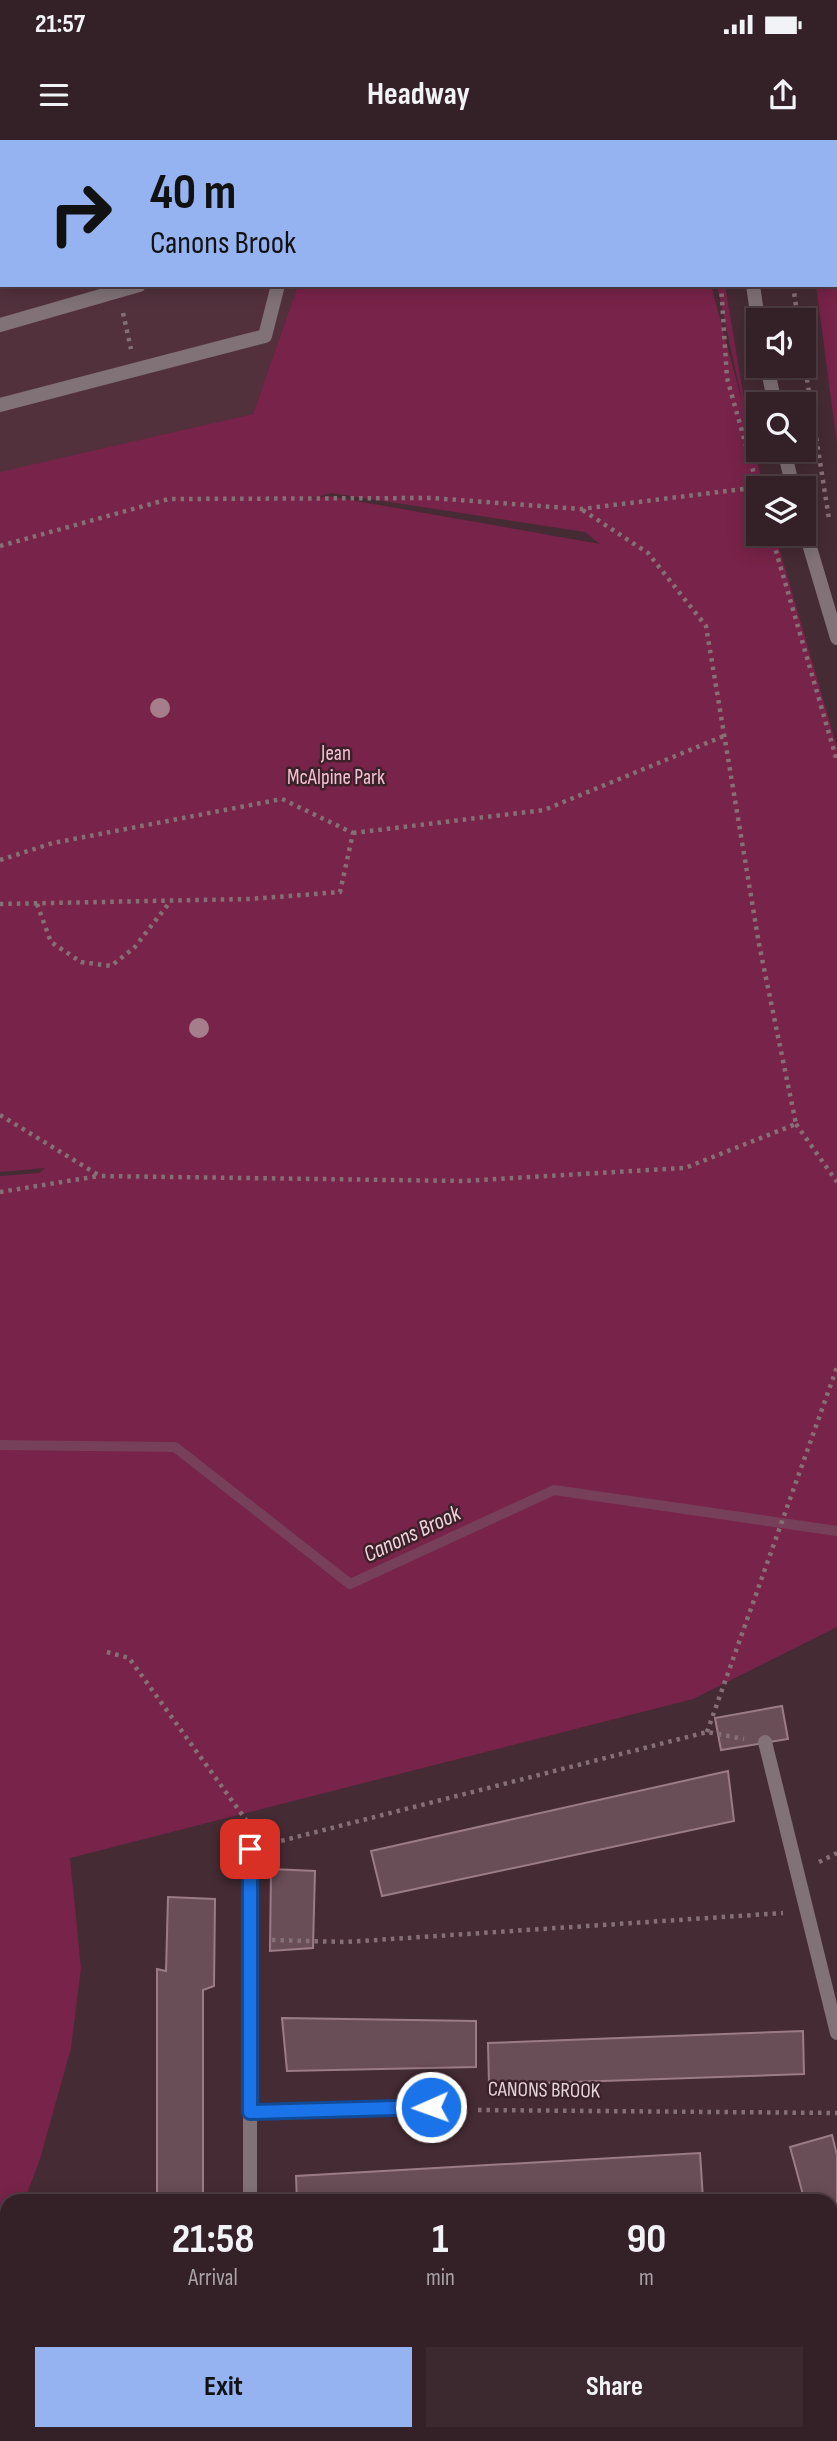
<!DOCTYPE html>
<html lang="en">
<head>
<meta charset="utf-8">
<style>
  :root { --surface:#342027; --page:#3c282f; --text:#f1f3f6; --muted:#a9a3a7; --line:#4e3e44; --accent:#95b2f1 }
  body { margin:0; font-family:"Sofia Sans Condensed",sans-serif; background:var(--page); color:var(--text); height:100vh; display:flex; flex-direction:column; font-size:26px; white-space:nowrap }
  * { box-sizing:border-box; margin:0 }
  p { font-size:23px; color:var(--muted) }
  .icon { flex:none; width:38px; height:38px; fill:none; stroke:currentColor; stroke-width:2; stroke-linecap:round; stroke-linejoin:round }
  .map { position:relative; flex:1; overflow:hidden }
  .details { position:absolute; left:0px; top:2054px; width:838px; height:247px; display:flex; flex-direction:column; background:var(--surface); border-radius:21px 21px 0 0; box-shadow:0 4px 18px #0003,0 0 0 2px var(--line) }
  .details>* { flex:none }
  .top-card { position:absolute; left:0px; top:0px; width:838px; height:147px; box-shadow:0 4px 18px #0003,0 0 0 2px var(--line); background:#95b2f1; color:#111; overflow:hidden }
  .tools { position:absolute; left:746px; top:168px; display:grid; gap:14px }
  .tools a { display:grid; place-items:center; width:70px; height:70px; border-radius:0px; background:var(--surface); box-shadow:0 4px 18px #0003,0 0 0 2px var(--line); font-size:35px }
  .pin { position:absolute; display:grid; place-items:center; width:60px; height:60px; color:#fff; margin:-30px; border-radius:14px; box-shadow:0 4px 10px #0006 }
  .me { position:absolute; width:77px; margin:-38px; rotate:268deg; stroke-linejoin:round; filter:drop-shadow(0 0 5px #0008) }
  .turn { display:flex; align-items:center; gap:24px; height:147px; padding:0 35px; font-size:32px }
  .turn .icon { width:91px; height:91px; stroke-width:2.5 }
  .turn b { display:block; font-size:49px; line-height:60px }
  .eta { display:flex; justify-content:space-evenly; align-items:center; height:119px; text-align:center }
  .eta b { font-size:42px; font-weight:700; line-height:49px }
  .cta { display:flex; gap:14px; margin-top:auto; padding:14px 35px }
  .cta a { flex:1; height:80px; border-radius:0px; background:var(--accent); color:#111; font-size:28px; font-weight:700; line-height:80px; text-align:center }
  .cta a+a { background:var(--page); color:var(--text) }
  .status { display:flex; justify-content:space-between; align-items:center; height:49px; padding:0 35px; background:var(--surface); direction:ltr }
  .status svg { height:19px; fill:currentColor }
  header { display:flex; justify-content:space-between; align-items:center; height:91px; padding:0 35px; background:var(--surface); font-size:32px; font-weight:700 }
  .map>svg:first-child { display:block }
  .built { fill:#52313d }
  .green { fill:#782349; fill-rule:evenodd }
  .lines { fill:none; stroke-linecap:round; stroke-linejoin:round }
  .stream { stroke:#76405b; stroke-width:10 }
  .building { fill:#694d57; stroke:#9b7c86; stroke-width:2 }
  .path { stroke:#867077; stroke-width:4.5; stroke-dasharray:3.5 5; stroke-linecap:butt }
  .service { stroke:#807277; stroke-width:14 }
  .minor { stroke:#807277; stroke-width:14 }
  .tertiary { stroke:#807277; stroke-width:14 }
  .tree { fill:#a67e8b }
  .route-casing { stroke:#114b97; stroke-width:18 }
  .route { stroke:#1a73e8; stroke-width:12 }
  .labels { text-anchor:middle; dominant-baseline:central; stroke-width:5; stroke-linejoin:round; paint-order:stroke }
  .park-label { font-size:21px; fill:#f6c1d2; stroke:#3b212a }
  .street-label { font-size:21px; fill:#e3d2d7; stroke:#3b212a }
  .water-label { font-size:23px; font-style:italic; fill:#efd4dc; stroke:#3b212a }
</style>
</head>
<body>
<div class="status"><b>21:57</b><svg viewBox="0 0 49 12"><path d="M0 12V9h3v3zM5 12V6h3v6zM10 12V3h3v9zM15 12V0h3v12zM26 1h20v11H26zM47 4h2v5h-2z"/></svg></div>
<header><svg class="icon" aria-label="menu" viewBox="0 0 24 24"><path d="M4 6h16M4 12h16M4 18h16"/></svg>Headway<svg class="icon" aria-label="share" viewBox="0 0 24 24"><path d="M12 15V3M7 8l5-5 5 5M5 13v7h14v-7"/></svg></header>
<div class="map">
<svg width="837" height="2301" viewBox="0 0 837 2301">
  <rect width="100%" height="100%" fill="#452b34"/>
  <path class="built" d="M0,0H348L2,2V145H298L253,274L0,333Z"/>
  <g class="green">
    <path d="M348,0H673L674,2H348Z"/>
    <path d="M806,0H837V304L816,145H836V2Z"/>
    <path d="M298,145H711L744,269L717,145H725L750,295L764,348H758V394H775L837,607V1487L693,1559L70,1718L81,1828L71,1908L40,2019L24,2061L7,2062V2153L0,2156V1036L39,1033L45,1028L0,1032V332L253,274ZM331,353L585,392L600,404L328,356L305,360Z"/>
  </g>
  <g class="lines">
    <path class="stream" d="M0,1305L175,1307L350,1444L554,1350L837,1391"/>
  </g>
  <g class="building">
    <path d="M782,1566L788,1599L721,1610L715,1578Z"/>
    <path d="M728,1631L734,1681L382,1756L371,1711Z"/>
    <path d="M271,1729L315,1731L313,1808L270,1811Z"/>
    <path d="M168,1757L215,1759L214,1846L203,1850V2062H157V1829L166,1831Z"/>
    <path d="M282,1878L476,1881V1927L287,1931Z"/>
    <path d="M803,1891L804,1934L489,1945L488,1903Z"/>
    <path d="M832,1995L837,2015V2142L831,2144V2062H805L790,2007Z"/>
    <path d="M700,2013L703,2059L297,2062L296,2036Z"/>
    <rect x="831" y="2229" width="6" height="44"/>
    <path d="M0,2274L7,2286V2294L13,2295L0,2301Z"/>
  </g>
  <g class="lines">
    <g class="path">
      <path d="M776,0V2"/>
      <path d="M95,2V0"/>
      <path d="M721,145L727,238L758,348"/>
      <path d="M793,145L798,180"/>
      <path d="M123,173L131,209"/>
      <path d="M803,214L829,379"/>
      <path d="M771,394L837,621"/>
      <path d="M0,406L169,359L431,358L581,369L768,346"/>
      <path d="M353,693L544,670L724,596"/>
      <path d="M0,720L53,703L282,659L353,693L340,752L250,759L0,764"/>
      <path d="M37,764L51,802L81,822L111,826L134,808L170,762"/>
      <path d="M0,975L100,1036L463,1041L685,1028L796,984L759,804L706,486L648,413L581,369"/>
      <path d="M796,984L837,1042"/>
      <path d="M0,1052L99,1036"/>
      <path d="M107,1512L129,1518L246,1680L247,1687"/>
      <path d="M707,1592L837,1227"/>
      <path d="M273,1703L707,1592L744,1599"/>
      <path d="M819,1722L837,1713"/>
      <path d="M272,1800L346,1802L783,1773"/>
      <path d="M478,1970L837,1973"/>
      <path d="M831,2148L837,2149"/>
    </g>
    <g class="service">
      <path d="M140,2V0"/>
      <path d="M226,2L227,0"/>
      <path d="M315,2V0"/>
      <path d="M0,86H2"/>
      <path d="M0,185L139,145"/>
      <path d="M0,265L265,196L278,145"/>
    </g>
    <g class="minor">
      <path d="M765,1602L837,1893"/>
      <path d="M250,1709V2062"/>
      <path d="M250,1972L456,1966"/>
      <path d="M251,2294V2301"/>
    </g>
    <g class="tertiary">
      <path d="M736,0V2"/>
      <path d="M753,145L758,180"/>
      <path d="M767,226L775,264"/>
      <path d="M784,310L793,348"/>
      <path d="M803,384L837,498"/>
    </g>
  </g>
  <g class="tree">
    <circle cx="160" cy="568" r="10"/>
    <circle cx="199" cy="888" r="10"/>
  </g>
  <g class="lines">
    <defs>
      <path id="route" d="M250,1709V1972L431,1967"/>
    </defs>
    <use href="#route" class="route-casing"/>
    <use href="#route" class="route"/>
  </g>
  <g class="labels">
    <g class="park-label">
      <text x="336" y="613">Jean<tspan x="336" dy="24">McAlpine Park</tspan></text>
    </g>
    <g class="street-label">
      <text transform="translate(544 1950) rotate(1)">CANONS BROOK</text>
    </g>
    <g class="water-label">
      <text transform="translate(412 1394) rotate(-25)">Canons Brook</text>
    </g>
  </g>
</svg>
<div class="tools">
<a><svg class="icon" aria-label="sound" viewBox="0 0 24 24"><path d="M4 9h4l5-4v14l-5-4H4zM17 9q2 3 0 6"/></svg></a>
<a><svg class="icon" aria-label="search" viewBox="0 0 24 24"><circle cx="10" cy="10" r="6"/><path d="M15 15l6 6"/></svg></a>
<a><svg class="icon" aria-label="layers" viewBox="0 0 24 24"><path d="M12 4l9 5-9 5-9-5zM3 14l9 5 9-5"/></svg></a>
</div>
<div class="pin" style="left:250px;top:1709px;background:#d93025"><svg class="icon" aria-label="arrive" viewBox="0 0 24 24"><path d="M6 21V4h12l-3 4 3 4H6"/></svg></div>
<svg class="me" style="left:431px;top:1967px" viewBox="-20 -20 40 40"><circle r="17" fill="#1a73e8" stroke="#fff" stroke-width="3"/><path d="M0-11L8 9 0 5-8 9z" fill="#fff"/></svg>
<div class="top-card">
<div class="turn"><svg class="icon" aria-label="right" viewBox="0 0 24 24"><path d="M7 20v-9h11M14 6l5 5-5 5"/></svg><div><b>40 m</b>Canons Brook</div></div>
</div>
<section class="details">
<div class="eta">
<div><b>21:58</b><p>Arrival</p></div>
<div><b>1</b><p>min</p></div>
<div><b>90</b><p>m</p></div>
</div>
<div class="cta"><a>Exit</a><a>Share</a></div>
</section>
</div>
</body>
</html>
